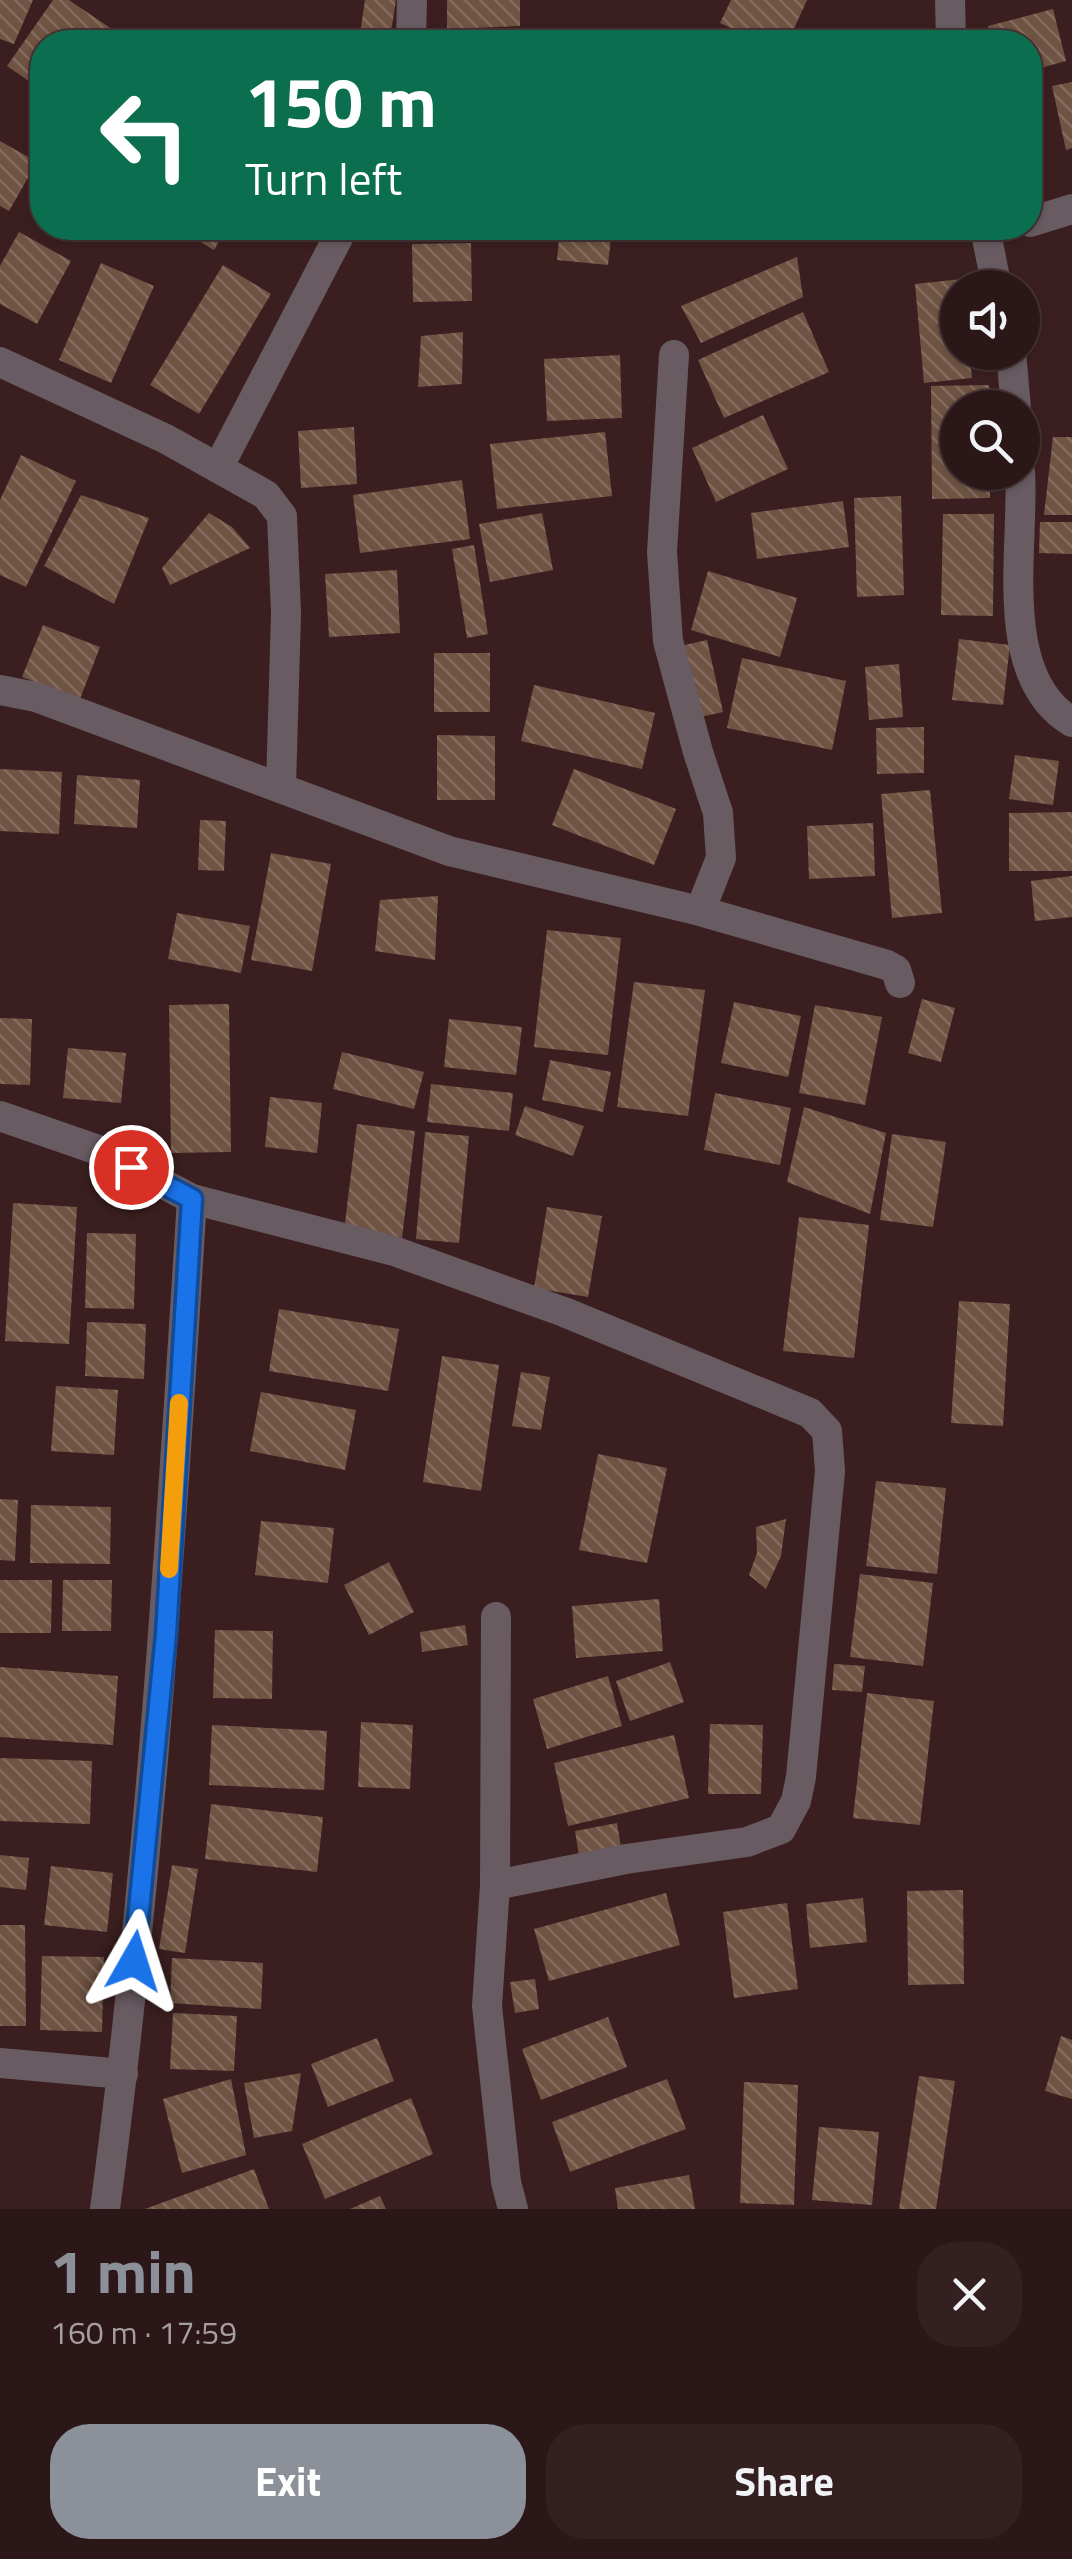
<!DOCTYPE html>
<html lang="en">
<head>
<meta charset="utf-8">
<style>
  :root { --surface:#2c1718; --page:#342021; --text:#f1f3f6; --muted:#a69fa2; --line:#483637; --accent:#8c9099 }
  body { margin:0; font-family:"Titillium Web",sans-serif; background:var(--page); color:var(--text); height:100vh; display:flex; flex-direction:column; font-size:38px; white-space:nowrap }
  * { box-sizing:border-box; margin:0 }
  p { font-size:32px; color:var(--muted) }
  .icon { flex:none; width:55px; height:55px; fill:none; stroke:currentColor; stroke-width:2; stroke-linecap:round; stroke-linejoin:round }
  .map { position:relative; height:2209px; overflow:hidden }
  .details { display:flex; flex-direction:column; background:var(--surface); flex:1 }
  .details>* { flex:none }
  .banner { position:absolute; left:30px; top:30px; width:1012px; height:210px; border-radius:40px; box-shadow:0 2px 8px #0004,0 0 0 2px var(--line); background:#0b6e4f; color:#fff; overflow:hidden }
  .tools { position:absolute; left:940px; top:270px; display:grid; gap:20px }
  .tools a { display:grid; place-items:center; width:100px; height:100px; border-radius:50%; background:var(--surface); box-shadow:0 2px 8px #0004,0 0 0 2px var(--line); font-size:50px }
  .pin { position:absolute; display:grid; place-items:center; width:85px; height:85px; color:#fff; margin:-42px; border:5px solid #fff; border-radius:50%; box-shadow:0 2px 10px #0007 }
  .me { position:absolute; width:110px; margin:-55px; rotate:6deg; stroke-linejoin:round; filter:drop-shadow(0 0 8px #0008) }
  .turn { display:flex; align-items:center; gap:35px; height:210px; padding:0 50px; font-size:45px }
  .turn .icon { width:130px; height:130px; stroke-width:2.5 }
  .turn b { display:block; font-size:70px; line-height:85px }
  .round { display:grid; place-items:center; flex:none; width:105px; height:105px; border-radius:40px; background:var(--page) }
  .headline { display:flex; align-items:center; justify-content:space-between; height:170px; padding:0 50px }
  h1 { font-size:60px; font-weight:700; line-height:75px; color:var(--accent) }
  .cta { display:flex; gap:20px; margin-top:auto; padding:20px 50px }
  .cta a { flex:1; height:115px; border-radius:40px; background:var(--accent); color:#fff; font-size:40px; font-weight:700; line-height:115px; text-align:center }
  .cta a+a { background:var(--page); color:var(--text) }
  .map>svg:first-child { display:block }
  .building { fill:url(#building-back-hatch) }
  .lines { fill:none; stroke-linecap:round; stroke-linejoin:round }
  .street { stroke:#685b62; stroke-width:30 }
  .route-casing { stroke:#114b97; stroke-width:25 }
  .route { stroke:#1a73e8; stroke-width:18 }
  .slow { stroke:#f59e0b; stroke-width:18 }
</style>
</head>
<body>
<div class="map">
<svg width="1072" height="2209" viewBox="0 0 1072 2209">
  <defs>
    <pattern id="building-back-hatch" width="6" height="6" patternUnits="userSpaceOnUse" patternTransform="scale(2.5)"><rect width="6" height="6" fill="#6f5343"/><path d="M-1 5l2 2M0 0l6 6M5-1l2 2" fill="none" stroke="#846c5e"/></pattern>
  </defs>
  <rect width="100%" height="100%" fill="#3b1f20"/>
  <g class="building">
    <path d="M0,0H33L14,44L0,39Z"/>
    <path d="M53,0H69L131,42H42V90L7,66Z"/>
    <path d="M365,0H396L390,38L360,34Z"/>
    <path d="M447,0H520V26L447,29Z"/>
    <path d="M731,0H807L788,42H762L720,23Z"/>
    <path d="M1053,9L1066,61L1030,71V42H993L988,26Z"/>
    <path d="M1072,82V148L1066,150L1052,86Z"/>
    <path d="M0,141L37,162L9,211L0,206Z"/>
    <path d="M177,228H227L214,250Z"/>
    <path d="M560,228H612L608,265L557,260Z"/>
    <path d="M19,232L71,261L37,324L0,304V266Z"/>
    <path d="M471,243L472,301L413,302L412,244Z"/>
    <path d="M797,257L803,297L701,343L681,306Z"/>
    <path d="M101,263L154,286L111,383L59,360Z"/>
    <path d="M223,265L271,294L199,414L150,385Z"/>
    <path d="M962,279L963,288H958V352H969L972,378L924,383L915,284Z"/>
    <path d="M803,312L829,372L724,418L698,360Z"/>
    <path d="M463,332L462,384L418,387L421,336Z"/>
    <path d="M620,355L622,418L547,421L544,359Z"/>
    <path d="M989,385L990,408H958V472H990V498L932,499L931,386Z"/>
    <path d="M763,415L788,469L716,502L692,448Z"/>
    <path d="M354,427L357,484L301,488L298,431Z"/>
    <path d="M605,432L612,496L497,509L490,444Z"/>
    <path d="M1053,437H1072V515H1044Z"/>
    <path d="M21,455L76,481L26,587L0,575V500Z"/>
    <path d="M462,480L470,539L360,553L353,495Z"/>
    <path d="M81,495L149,518L114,604L44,566Z"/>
    <path d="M901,496L904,595L857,597L854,498Z"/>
    <path d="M843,501L849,547L757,559L751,513Z"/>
    <path d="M209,513L232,527L250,548L170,585L162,568Z"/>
    <path d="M542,513L553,570L490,582L479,524Z"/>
    <path d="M943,514H994L993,616L941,615Z"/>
    <path d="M1040,522H1072V554L1039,553Z"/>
    <path d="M474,545L488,634L467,638L452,549Z"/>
    <path d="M397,570L400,633L329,637L325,574Z"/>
    <path d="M708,571L797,598L780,657L691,630Z"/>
    <path d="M43,625L100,647L80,699L22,677Z"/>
    <path d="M959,639L1010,645L1003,705L952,700Z"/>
    <path d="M707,640L723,712L696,718L680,646Z"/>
    <rect x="434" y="653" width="56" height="59"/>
    <path d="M742,658L846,681L832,750L727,728Z"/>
    <path d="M899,664L903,717L869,720L865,667Z"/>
    <path d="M534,685L655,713L642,769L521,741Z"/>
    <path d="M924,727V773L877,774L876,728Z"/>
    <path d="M437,735L495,736V800H437Z"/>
    <path d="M1015,755L1059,761L1053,805L1009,799Z"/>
    <path d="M0,769L62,772L59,834L0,831Z"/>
    <path d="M574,769L676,809L654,865L552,825Z"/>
    <path d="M77,775L140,780L137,828L74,824Z"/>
    <path d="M930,790L942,913L892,918L881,794Z"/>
    <path d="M1072,812V871H1009V813Z"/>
    <path d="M200,820L226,821L224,871L198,870Z"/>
    <path d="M873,823L875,876L809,879L807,826Z"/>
    <path d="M271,853L331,864L312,971L251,960Z"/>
    <path d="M1072,876V917L1035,921L1031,881Z"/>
    <path d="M438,896L435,960L375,951L380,900Z"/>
    <path d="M177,913L250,926L241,973L168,959Z"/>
    <path d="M547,930L621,938L608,1055L534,1047Z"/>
    <path d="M634,982L705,990L688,1116L617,1107Z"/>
    <path d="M922,999L955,1008L941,1062L908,1053Z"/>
    <path d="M734,1002L801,1016L788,1077L721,1063Z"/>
    <path d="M229,1004L231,1152L171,1153L169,1005Z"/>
    <path d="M815,1005L882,1017L865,1105L799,1093Z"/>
    <path d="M0,1018L32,1019L30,1085L0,1084Z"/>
    <path d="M449,1019L522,1027L516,1075L444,1067Z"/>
    <path d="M68,1048L126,1053L121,1103L63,1098Z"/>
    <path d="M342,1052L424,1072L414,1109L333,1089Z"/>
    <path d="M550,1060L611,1072L603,1112L542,1100Z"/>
    <path d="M431,1084L513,1093L509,1131L427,1122Z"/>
    <path d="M715,1093L791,1108L780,1165L704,1150Z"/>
    <path d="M270,1097L322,1103L317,1153L265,1147Z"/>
    <path d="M525,1106L584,1126L573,1156L515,1135Z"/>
    <path d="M804,1107L886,1133L870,1214L787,1182Z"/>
    <path d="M357,1124L415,1131L402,1238L344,1231Z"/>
    <path d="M425,1132L469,1136L459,1243L416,1239Z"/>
    <path d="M892,1134L946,1142L933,1227L880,1220Z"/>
    <path d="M13,1203L77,1207L69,1344L5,1341Z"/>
    <path d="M547,1207L602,1216L588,1297L534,1288Z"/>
    <path d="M799,1217L869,1225L854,1358L783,1351Z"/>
    <path d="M87,1233L136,1234L134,1309L85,1308Z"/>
    <path d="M959,1301L1010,1304L1003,1426L951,1423Z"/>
    <path d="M279,1309L399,1329L388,1391L269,1371Z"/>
    <path d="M87,1322L146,1324L144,1379L85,1376Z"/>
    <path d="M442,1356L499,1365L481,1491L423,1482Z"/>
    <path d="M521,1372L550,1377L541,1430L512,1426Z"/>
    <path d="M56,1386L118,1390L114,1455L51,1451Z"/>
    <path d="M261,1392L356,1410L345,1470L250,1451Z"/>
    <path d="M598,1454L667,1468L647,1563L579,1550Z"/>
    <path d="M876,1481L946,1488L937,1574L866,1566Z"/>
    <path d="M0,1499L18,1500L15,1561L0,1560Z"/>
    <path d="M31,1505L111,1507L110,1564L30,1563Z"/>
    <path d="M786,1519L781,1556L766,1589L749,1575L757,1553L756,1527Z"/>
    <path d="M261,1521L334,1528L328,1583L255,1575Z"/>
    <path d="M389,1562L414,1612L369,1635L344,1585Z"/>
    <path d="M860,1574L933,1583L923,1666L850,1657Z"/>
    <path d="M0,1580H52L51,1633H0Z"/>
    <path d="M63,1580H112L111,1631H62Z"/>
    <path d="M659,1599L663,1651L576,1658L572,1606Z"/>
    <path d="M465,1625L468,1645L422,1652L420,1632Z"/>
    <path d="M215,1630L273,1631L272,1699L213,1698Z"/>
    <path d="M670,1662L684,1702L630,1721L616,1681Z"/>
    <path d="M834,1664L865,1666L862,1692L832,1690Z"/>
    <path d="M0,1667L118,1676L113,1745L0,1737Z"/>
    <path d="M608,1676L622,1726L547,1749L533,1699Z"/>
    <path d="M867,1693L934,1701L920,1825L853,1818Z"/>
    <path d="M361,1722L413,1725L410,1789L358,1787Z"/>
    <path d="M710,1724L763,1725L761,1794H708Z"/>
    <path d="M212,1725L327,1731L324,1790L209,1785Z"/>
    <path d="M674,1735L689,1798L568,1826L554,1763Z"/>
    <path d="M0,1758L92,1761L90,1824L0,1821Z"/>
    <path d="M211,1804L323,1817L317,1872L205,1859Z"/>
    <path d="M617,1823L621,1847L579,1855L575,1831Z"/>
    <path d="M0,1855L29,1858L26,1890L0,1887Z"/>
    <path d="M172,1865L198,1869L185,1953L159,1949Z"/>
    <path d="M51,1866L113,1873L107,1932L44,1925Z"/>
    <path d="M963,1890L964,1984L908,1985L907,1891Z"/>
    <path d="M666,1893L680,1945L549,1981L534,1929Z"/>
    <path d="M863,1898L867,1942L810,1948L806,1904Z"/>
    <path d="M787,1903L798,1989L734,1998L723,1912Z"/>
    <path d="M0,1925H25L26,2026H0Z"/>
    <path d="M42,1956L104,1957L102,2032L40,2030Z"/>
    <path d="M172,1958L263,1963L261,2009L170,2003Z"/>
    <path d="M535,1979L539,2009L515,2013L510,1982Z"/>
    <path d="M173,2013L237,2016L234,2071L170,2069Z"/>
    <path d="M608,2017L627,2067L541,2100L522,2049Z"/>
    <path d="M1061,2036L1072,2040V2099L1045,2091Z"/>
    <path d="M377,2038L394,2081L328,2107L311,2064Z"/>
    <path d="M301,2073L292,2131L254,2138L244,2083Z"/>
    <path d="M919,2076L955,2081L936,2209H899Z"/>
    <path d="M231,2079L246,2155L182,2173L163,2099Z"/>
    <path d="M667,2079L686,2129L570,2172L552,2122Z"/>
    <path d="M744,2082L798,2085L794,2205L740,2203Z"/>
    <path d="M411,2098L433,2154L325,2199L302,2144Z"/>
    <path d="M819,2127L879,2132L872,2205L812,2200Z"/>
    <path d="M254,2169L269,2209H145Z"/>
    <path d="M689,2175L695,2209H618L615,2188Z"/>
    <path d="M380,2196L386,2209H350Z"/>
  </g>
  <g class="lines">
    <g class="street">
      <path d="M950,0L951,42"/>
      <path d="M411,42L412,0"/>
      <path d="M1030,222L1072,209"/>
      <path d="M985,228L997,288"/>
      <path d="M1011,352L1016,408"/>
      <path d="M674,355L662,552L668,641L698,752L718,813L721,858L700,911"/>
      <path d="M0,362L166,439L266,495L282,516L286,613L281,787"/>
      <path d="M218,468L343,228"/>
      <path d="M1020,472C1025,546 995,676 1072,722"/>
      <path d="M0,690L36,697L449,851L700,911L887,965L896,970L900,983"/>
      <path d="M0,1116L101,1151L192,1199L394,1251L564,1312L810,1413L827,1431L830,1471L801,1777L796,1801L781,1829L747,1842L626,1859L495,1885"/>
      <path d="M496,1617L495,1885L487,2006L506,2182L513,2209"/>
      <path d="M0,2063L123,2074"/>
      <path d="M105,2209C150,1874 171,1537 192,1199"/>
    </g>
  </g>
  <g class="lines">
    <defs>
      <path id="route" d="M131,1167L192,1199L166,1634L134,1961"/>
    </defs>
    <use href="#route" class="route-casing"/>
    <use href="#route" class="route"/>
    <path class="slow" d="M169,1569L179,1403"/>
  </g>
</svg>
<div class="tools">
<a><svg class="icon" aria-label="sound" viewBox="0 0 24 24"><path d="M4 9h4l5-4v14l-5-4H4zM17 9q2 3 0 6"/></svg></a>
<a><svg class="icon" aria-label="search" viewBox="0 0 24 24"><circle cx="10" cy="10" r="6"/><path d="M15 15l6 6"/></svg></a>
</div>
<div class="pin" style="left:131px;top:1167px;background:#d93025"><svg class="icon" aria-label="arrive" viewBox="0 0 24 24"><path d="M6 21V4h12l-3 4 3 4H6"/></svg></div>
<svg class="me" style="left:134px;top:1961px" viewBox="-20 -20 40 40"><path d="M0-17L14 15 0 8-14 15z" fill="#1a73e8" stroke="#fff" stroke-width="4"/></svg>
<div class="banner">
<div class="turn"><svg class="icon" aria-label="left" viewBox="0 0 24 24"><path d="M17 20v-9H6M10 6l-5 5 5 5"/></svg><div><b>150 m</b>Turn left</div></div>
</div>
</div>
<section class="details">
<div class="headline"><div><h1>1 min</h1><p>160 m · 17:59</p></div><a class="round"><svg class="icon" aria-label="close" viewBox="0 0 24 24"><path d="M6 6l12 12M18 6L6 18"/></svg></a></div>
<div class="cta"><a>Exit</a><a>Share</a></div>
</section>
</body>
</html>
